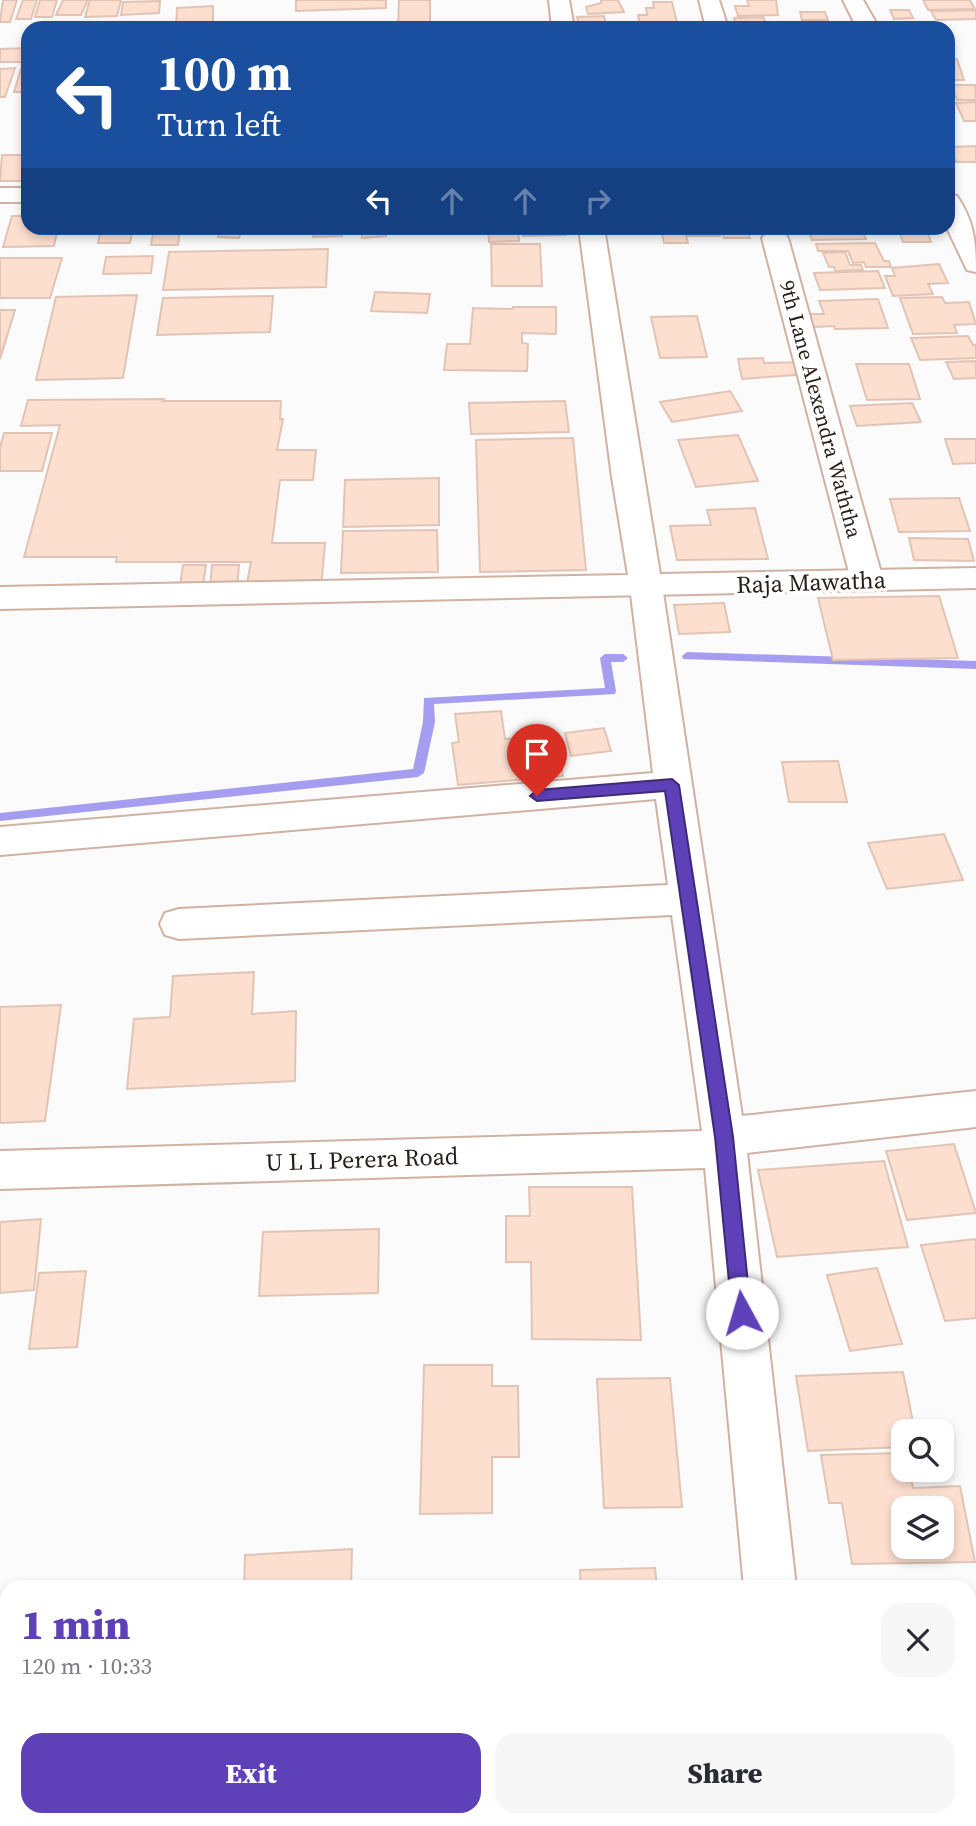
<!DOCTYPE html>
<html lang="en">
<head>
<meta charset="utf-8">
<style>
  :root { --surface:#fff; --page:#f7f7f7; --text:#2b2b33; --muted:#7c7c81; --accent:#5e41b9 }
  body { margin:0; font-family:"Source Serif 4",serif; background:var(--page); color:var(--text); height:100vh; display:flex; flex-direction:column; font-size:26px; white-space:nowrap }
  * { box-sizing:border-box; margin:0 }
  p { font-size:23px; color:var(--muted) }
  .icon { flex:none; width:38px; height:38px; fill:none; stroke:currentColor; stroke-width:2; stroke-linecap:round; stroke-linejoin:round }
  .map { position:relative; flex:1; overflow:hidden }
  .panel { position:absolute; left:0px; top:1580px; width:976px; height:247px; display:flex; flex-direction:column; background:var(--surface); border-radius:21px 21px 0 0; box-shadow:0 4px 10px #0003 }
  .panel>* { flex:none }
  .top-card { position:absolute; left:21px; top:21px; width:934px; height:214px; border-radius:21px; box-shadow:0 4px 10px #0003; background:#1a4fa0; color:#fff; overflow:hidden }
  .fabs { position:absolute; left:891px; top:1419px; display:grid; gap:14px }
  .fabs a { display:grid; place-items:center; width:63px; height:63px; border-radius:14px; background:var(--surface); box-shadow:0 4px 10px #0003; font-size:35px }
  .pin { position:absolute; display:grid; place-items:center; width:60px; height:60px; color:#fff; margin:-72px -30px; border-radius:50% 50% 50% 0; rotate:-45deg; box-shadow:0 0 7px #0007 }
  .pin .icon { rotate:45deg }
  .me { position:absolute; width:77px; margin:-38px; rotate:354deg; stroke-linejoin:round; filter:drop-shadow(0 0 5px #0008) }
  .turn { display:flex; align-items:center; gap:24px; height:147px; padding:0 21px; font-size:32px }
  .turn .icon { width:91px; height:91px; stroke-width:2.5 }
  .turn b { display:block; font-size:49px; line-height:60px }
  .lanes { display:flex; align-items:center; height:66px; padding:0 21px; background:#0003; justify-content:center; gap:35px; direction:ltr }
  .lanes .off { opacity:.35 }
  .round { display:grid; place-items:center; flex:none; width:74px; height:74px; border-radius:21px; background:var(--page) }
  .summary { display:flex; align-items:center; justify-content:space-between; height:119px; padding:0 21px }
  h1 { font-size:42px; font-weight:800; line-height:52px; color:var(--accent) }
  .button { display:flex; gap:14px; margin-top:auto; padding:14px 21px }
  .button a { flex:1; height:80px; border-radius:21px; background:var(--accent); color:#fff; font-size:28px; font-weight:800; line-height:80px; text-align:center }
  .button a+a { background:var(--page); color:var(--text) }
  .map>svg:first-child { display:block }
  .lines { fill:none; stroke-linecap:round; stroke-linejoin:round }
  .stream { fill:#a79df0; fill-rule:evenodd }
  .building { fill:#fddfd0; stroke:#e1c4b5; stroke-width:2; fill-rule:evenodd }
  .street-casing { stroke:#cfb2a3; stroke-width:4 }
  .secondary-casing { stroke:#cfb2a3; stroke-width:4 }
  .street { fill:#fff; fill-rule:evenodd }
  .secondary { fill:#fff; fill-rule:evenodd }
  .route { fill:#5e41b9; stroke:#3d2a78; stroke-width:2 }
  .labels { text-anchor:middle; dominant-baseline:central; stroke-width:7; stroke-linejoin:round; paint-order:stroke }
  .far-street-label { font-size:21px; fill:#281e18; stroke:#fff }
  .street-label { font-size:24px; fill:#281e18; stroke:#fff }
</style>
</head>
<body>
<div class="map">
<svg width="976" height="1826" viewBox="0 0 976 1826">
  <rect width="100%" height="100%" fill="#fbfbfb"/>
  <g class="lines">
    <g class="stream">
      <path d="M687,652L976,661V669L683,659L682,656Z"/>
      <path d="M605,654H623L628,658L623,662H611L616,691L615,694L434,704L435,722L424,773L418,777L0,821V813L413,769L423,722L424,698L605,688L600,658Z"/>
    </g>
  </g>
  <g class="building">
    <path d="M3,0H17L10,22H0Z"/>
    <path d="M23,0H37L31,19H16Z"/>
    <path d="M40,0H57L52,17H35Z"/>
    <path d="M63,0H88L81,15H56Z"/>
    <path d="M90,0H121L117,16L85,17Z"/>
    <path d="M296,0H386V8L296,11Z"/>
    <path d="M399,0H430V28H398Z"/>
    <path d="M601,0H618L624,12L588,14L586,7L601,3Z"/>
    <path d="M747,0H776L778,15L738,16L735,6H749Z"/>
    <path d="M923,0H970L975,9L928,10Z"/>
    <path d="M160,1L159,13L121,15L123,2Z"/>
    <path d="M653,2H672L677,23L640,24L638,15H647L646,8H654Z"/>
    <path d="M213,6V25L176,27L177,8Z"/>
    <path d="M890,10H909L913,18L894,19Z"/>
    <path d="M976,10V19L936,20L931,11Z"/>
    <path d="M800,12H825L828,20H802Z"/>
    <path d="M604,16L607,28H580L577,17Z"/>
    <path d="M763,17L767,26L734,27L732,22H735L734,18Z"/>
    <path d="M27,48L23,62H0V49Z"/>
    <path d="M948,59H957L964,80H948Z"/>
    <path d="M15,68L5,97H0V69Z"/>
    <path d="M21,69H28V92H14Z"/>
    <path d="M951,85H975L976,100H957Z"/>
    <path d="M976,102V121H964L956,103Z"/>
    <path d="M976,146V162H956L949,147Z"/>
    <path d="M2,155H28L27,181H0Z"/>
    <path d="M12,216H28V228H58L54,246L3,247Z"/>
    <path d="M101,228H133L130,243H98Z"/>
    <path d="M154,228H180L178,245H151Z"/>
    <path d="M221,228H242L239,238L218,237Z"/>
    <path d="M341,228L342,236L313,237V229Z"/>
    <path d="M361,228H385L386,236L362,238Z"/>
    <path d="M488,228H518L519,241L489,242Z"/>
    <path d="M522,228H565L566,235L523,236Z"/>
    <path d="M652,228H718L720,236H686L688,243H664L662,233H653Z"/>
    <path d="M721,228H746L750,238H724Z"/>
    <path d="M808,228H861L866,239L812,240Z"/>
    <path d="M898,228H926L931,242H903Z"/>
    <path d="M875,243L884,261H889L891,267H866L864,262L853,263L848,251H818L816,244Z"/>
    <path d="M491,244H540L542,286H492Z"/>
    <path d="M328,249L326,287L163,290L169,252Z"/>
    <path d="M845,252L850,265H861L863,270L835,271L834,267H829L823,253Z"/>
    <path d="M153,256L151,273L103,274L106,257Z"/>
    <path d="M0,258H62L50,298H0Z"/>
    <path d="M939,264L948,283L928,284L933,294L893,296L885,276H895L892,268Z"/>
    <path d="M878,271L885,288L820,290L814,273Z"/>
    <path d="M375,292L430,294L427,313L371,311Z"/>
    <path d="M137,295L123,378L36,380L56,297Z"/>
    <path d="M273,296L270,332L157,335L163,298Z"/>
    <path d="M942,297L945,303L969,302L976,324L954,325L957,333L913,334L900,298Z"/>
    <path d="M878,299L888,328L835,329L834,326L813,327L809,314H824L819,301Z"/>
    <path d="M513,307H556V334L522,333V343L528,344L527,371L444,370L447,344H470L473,308L513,309Z"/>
    <path d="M0,310H15L0,359Z"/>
    <path d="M697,316L707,357L660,358L651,317Z"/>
    <path d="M968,336L973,345H976V358L920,360L911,338Z"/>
    <path d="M763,358L764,363L804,362L808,374L742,379L738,359Z"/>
    <path d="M976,361V378L954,379L946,362Z"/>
    <path d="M856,364H909L920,399L867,400Z"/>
    <path d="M730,391L742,411L672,422L660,402Z"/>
    <path d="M164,399L163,401H281L280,419H283L277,450H316L313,480H280L272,543H325L321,589H246L251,562H116L117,557H24L60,425L21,426L28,400Z"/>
    <path d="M565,401L569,432L471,434L469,403Z"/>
    <path d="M912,403L921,422L857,426L850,406Z"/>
    <path d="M4,433H52L42,471H0V447Z"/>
    <path d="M738,435L758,481L696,487L678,440Z"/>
    <path d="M573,438L586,570L480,572L476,440Z"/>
    <path d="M945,439H976V463L953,464Z"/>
    <path d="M439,478V525L343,527L345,480Z"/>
    <path d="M959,498L970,531L899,532L890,499Z"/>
    <path d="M755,508L768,559L677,560L670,526L711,525L707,510Z"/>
    <path d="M437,530L438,572L341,573L343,531Z"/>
    <path d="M909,538L968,539L974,561L914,560Z"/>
    <path d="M183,565H206L203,585L180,586Z"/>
    <path d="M212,565H239L237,586L210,587Z"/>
    <path d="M939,596L958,658L833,660L818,598Z"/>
    <path d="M724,603L730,632L679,634L674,605Z"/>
    <path d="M501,711L505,739L556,735L563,776L458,785L452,743L459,742L455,714Z"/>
    <path d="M604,728L611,751L571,756L565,733Z"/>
    <path d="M838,761L847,802H789L782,762Z"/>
    <path d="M944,834L963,880L887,889L868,843Z"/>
    <path d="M254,972L252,1014L296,1011L295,1081L127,1089L134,1019L170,1017L173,976Z"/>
    <path d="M61,1005L45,1121L0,1123V1007Z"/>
    <path d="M954,1144L976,1213L907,1220L886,1151Z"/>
    <path d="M884,1161L908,1247L777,1257L758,1170Z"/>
    <path d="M529,1187H632L641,1340L532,1339L531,1262H506V1216H530Z"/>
    <path d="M41,1219L34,1290L0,1293V1222Z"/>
    <path d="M379,1229L378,1293L259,1296L263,1232Z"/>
    <path d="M976,1239V1318L945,1321L921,1245Z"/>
    <path d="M877,1268L902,1344L850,1351L827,1275Z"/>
    <path d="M86,1271L77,1347L29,1349L39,1273Z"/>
    <path d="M424,1365H492V1386H518L519,1457H492V1513L420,1514Z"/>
    <path d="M903,1372L915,1432H903V1447L808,1451L796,1376Z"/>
    <path d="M670,1378L682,1507L604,1508L597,1379Z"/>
    <path d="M903,1453V1470H910L913,1488L960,1486L975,1562L852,1564L842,1503H829L821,1455ZM903,1508H942V1547H903Z"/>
    <path d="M352,1549L351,1587H244L245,1555Z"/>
    <path d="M655,1568L657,1587H581L580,1570Z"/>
    <path d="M835,1820H918L919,1826H836Z"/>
  </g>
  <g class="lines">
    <defs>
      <g id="street">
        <path d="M699,0H719L728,28H706Z"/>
        <path d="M843,0H863L879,28H857Z"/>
        <rect x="0" y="188" width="28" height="14"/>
        <path d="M948,194L957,196C974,221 976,242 976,272L967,270L947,228Z"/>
        <path d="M775,230L784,233L788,238L883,580L878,587L867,590L856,587L851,580L762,238L766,233Z"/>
        <path d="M646,576L657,579L662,586L742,1116L976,1091V1127L747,1153L796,1587H744L705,1168L0,1189V1151L702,1131L672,915L179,939L165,935L160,924L165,913L179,909L668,885L656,799L0,855V827L653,773L630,586L635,579Z"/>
        <path d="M0,1776H7V1820H28L27,1824L0,1826Z"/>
        <path d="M768,1820H824L825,1826H769Z"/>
      </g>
      <g id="secondary">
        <path d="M549,0H569L574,28H552Z"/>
        <path d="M579,228H604L660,574L976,568V588L0,609V587L628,575L612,477Z"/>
      </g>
    </defs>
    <use href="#street" class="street-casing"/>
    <use href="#secondary" class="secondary-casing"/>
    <use href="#street" class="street"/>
    <use href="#secondary" class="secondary"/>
  </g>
  <path class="route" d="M672,779L679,785L733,1137L751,1313L748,1320L742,1322L735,1320L732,1313L715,1137L665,791L537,801L530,796L537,790Z"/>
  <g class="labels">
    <g class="far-street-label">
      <text transform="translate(821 409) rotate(75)">9th Lane Alexendra Waththa</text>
    </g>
    <g class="street-label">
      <text transform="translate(811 582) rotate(-2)">Raja Mawatha</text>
      <text transform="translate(362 1159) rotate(-2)">U L L Perera Road</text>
    </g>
  </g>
</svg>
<div class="fabs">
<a><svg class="icon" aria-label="search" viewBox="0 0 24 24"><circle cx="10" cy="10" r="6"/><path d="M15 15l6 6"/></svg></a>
<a><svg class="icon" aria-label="layers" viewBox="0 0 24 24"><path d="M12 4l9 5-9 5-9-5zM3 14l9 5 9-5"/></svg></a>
</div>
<div class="pin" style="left:537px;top:796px;background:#d93025"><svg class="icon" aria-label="arrive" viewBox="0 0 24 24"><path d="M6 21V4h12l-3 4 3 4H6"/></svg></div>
<svg class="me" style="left:742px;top:1313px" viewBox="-20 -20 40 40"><circle r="19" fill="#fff"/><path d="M0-13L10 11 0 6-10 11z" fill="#5e41b9"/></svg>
<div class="top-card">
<div class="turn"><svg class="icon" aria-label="left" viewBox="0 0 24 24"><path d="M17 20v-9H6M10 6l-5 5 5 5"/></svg><div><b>100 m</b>Turn left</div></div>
<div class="lanes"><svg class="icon" aria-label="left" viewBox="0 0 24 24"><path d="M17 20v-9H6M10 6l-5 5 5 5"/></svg><svg class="icon off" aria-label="ahead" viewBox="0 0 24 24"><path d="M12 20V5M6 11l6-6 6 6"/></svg><svg class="icon off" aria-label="ahead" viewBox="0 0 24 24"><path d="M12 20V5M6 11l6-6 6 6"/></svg><svg class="icon off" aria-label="right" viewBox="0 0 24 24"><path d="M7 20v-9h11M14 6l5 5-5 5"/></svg></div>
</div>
<section class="panel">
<div class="summary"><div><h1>1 min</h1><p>120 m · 10:33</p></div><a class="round"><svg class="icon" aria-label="close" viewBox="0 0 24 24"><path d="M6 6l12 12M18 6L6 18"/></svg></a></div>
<div class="button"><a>Exit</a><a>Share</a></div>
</section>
</div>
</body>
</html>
